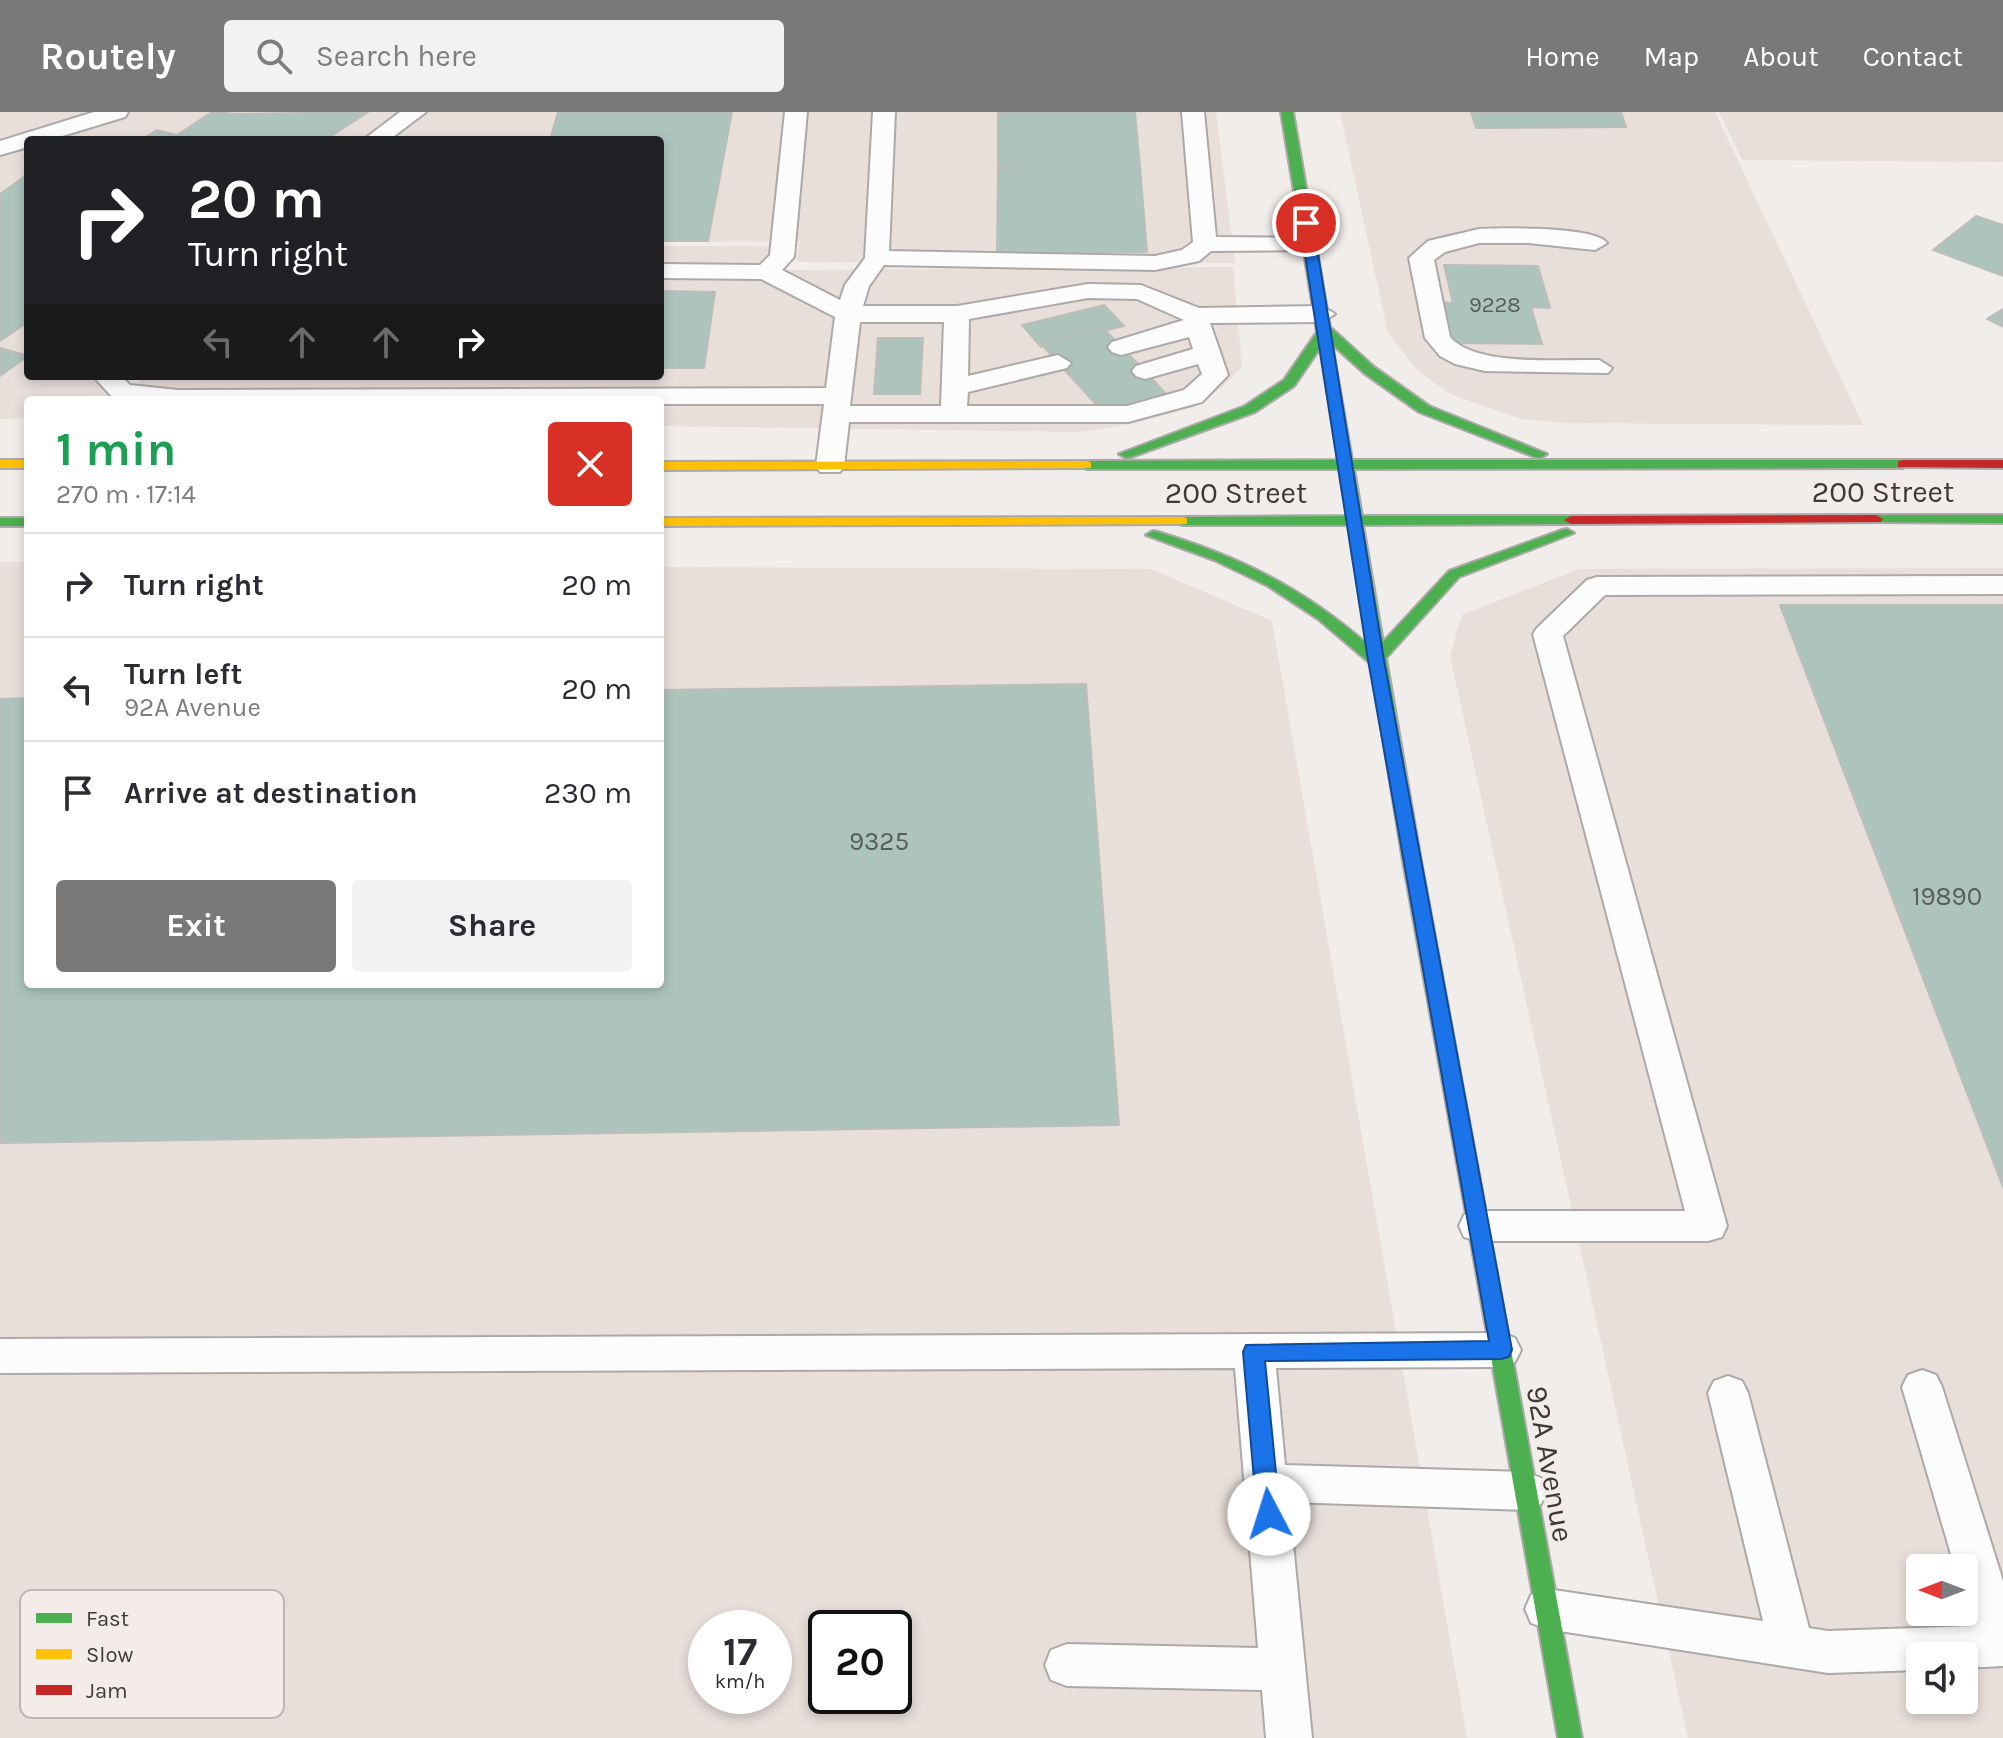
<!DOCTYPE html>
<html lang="en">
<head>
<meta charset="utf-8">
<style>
  :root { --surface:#fff; --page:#f2f2f3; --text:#2b2b33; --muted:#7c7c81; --line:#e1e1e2; --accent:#7b7977 }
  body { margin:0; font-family:Karla,sans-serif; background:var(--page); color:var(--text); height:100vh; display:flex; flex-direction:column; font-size:30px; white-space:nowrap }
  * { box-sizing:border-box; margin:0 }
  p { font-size:26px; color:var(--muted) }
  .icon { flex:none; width:44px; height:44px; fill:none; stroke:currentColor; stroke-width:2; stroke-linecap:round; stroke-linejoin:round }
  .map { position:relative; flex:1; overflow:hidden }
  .details { position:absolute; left:24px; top:284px; width:640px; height:592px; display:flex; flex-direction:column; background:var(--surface); border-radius:8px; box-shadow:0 4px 12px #0003 }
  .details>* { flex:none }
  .banner { position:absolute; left:24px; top:24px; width:640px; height:244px; border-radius:8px; box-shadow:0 4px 12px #0003; background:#202124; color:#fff; overflow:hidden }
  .needle { width:52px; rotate:270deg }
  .buttons { position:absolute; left:1906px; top:1442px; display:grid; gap:16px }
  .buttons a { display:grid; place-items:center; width:72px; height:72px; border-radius:8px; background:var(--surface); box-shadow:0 4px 12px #0003; font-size:40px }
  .speed { position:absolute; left:688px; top:1498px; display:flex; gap:16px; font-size:40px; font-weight:700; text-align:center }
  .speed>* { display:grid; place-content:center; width:104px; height:104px; border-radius:50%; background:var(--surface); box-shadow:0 4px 12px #0003; line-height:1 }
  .speed small { font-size:20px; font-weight:400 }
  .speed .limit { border:4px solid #111; border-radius:12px; background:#fff; color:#111 }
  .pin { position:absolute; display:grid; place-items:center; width:68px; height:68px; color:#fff; margin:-34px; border:4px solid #fff; border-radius:50%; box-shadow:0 2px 8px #0007 }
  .me { position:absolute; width:88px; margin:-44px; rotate:355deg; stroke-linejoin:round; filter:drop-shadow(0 0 6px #0008) }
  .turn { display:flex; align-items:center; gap:28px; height:168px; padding:0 32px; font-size:36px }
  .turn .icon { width:104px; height:104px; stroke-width:2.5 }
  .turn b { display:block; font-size:56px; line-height:68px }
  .lanes { display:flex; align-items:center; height:76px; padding:0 32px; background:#0003; justify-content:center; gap:40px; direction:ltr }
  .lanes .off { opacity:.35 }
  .round { display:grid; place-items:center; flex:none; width:84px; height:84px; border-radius:8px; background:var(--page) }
  .overview { display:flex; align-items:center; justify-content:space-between; height:136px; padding:0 32px }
  h1 { font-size:48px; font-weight:700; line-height:60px; color:#1e9e55 }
  .button { display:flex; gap:16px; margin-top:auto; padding:16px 32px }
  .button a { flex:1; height:92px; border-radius:8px; background:var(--accent); color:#fff; font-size:32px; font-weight:700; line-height:92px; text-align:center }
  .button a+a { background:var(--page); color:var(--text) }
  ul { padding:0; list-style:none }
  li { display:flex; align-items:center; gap:24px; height:104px; padding:0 32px; border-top:2px solid var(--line) }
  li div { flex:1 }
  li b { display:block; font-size:30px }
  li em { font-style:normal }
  header { display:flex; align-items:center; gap:48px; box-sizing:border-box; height:112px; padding:0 40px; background:var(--accent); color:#fff }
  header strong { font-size:38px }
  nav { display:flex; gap:44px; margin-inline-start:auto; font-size:28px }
  .search { width:560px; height:72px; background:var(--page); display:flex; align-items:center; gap:20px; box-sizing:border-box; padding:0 28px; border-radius:8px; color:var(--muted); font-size:30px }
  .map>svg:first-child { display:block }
  .built { fill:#e8deda; fill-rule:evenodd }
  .building { fill:#adc4bd; stroke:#bdbdbb; stroke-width:2 }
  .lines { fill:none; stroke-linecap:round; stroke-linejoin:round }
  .lane-casing { stroke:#aca9a8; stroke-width:4 }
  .fast-casing { stroke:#aca9a8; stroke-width:4 }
  .slow-casing { stroke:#aca9a8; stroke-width:4 }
  .jam-casing { stroke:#aca9a8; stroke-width:4 }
  .lane { fill:#fdfcfc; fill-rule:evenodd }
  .fast { fill:#4caf50; fill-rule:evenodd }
  .slow { fill:#ffc107; fill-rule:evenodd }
  .jam { fill:#c62828; fill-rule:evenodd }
  .route { fill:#1a73e8; stroke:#114b97; stroke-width:2 }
  .labels { text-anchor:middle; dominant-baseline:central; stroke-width:7; stroke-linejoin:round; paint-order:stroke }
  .far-number-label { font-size:22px; fill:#585c5a }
  .number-label { font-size:26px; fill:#585c5a }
  .street-label { font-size:30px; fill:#3c3a39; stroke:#f3ece9 }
  .key { fill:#f3ece9; stroke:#bcb7b4; stroke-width:2 }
  .key-label { font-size:22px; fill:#3c3a39 }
</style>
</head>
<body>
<header>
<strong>Routely</strong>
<div class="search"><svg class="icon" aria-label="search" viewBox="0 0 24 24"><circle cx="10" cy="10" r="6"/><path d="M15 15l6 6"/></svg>Search here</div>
<nav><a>Home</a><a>Map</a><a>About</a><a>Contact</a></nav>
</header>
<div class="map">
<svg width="2003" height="1626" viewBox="0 0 2003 1626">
  <rect width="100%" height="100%" fill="#f1edeb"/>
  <g class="built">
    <path d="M0,0H1216L1235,151L796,150L800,129L660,130V28H28V264H127L112,288H28V306L0,307Z"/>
    <path d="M1340,0H1715L1863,313L1567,311L1521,307L1450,282L1416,257L1388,221Z"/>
    <path d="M1719,0H2003V50L1742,48Z"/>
    <path d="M660,134H789L784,158L1233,155L1242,254L1224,274L1194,295L1132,312L1079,320L660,314V288H128L143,264H660Z"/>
    <path d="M0,450H28V872H660V455L1151,457L1272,509L1467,1626H0ZM706,1516H774V1584H706ZM826,1516H894V1584H826Z"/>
    <path d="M2003,456V1626H1688L1450,544L1462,503L1579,457ZM1920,1456H1964V1500H1920ZM1920,1544H1964V1588H1920Z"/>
  </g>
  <g class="building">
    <path d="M212,0L237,2L368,0L325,28H141L157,18L177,23Z"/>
    <path d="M558,0H732L708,129H660V28H550Z"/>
    <path d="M998,0H1135L1140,55H998Z"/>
    <path d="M1471,0H1621L1626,15L1476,16Z"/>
    <path d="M998,55H1140L1147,140H997Z"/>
    <path d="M28,62V210L0,229V82Z"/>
    <path d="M1976,104L2003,113V164L1933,138Z"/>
    <path d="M1444,153L1538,154L1550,196L1531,195L1542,232L1449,231L1440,190L1453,191Z"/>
    <path d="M660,179L715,180L704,256H660Z"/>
    <path d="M1104,193L1124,214L1041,235L1022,213Z"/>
    <path d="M2003,197V215L1987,207Z"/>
    <path d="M1103,216L1145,259L1165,281L1101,298L1041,232Z"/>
    <path d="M878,226H923L920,282H874Z"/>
    <path d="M0,236L28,244L0,264Z"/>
    <path d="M1780,493H2003V1075Z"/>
    <path d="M1086,572L1119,1013L0,1031V587L28,586V872H660V578Z"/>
  </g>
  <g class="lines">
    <defs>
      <g id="lane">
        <path d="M94,0H128L125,5L49,28H28V35L0,43V29Z"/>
        <path d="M400,0H426L389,28H363Z"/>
        <path d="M785,0H807L794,145L782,158L840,188L845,173L865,146L873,0H895L889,139L1155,144L1182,138L1193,130L1182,0H1204L1216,125L1310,126L1318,128L1322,133L1318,138L1211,139L1199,149L1155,158L884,153L869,174L863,194H957L1088,172L1141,173L1199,196L1322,194L1335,202L1322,210L1210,211L1228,263L1202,290L1128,310H849L844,354L840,360H820L816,354L824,292H660V288H123L113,286L93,264H121L130,273L178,278L826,276L835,205L761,167L660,166V152L760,153L770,143ZM1088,186L1137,187L1184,208L1112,230L1108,235L1112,240L1121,243L1189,225L1193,237L1136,254L1132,259L1136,264L1145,267L1198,252L1202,262L1184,278L1127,294H967L968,280L1067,256L1071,251L1058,243L968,264L969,207ZM860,210H944L941,294H850Z"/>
        <path d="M1479,117C1502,116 1595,114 1607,131L1595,138L1528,131H1479L1445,140L1434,148L1450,225C1476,255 1560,247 1599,248L1612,256L1608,261L1485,259L1455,252L1440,244L1425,226L1409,146L1428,129Z"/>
        <path d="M2003,464V482L1605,483L1563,524L1727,1114L1722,1125L1708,1129H1478L1464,1125L1459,1114L1464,1103L1478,1099H1685L1533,522L1537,516L1587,468L1597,465Z"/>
        <path d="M1501,1221L1515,1226L1521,1238L1515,1250L1501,1255L1276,1256L1285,1353L1526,1360L1541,1366L1547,1379L1541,1392L1526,1398L1289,1390L1312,1626H1266L1262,1578L1067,1574L1051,1568L1045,1553L1051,1538L1067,1532L1258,1536L1235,1256L0,1261V1227Z"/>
        <path d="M1922,1258L1936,1263L1942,1275L2003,1469V1554L1964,1556V1544H1920V1558L1828,1561L1547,1517L1531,1511L1525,1497L1531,1483L1547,1477L1763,1509L1708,1281L1714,1269L1728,1264L1742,1269L1748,1281L1809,1516L1828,1519L1973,1514L1964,1485V1456H1955L1902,1275L1908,1263Z"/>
      </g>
      <g id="fast">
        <path d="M1281,0H1293L1330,215L1374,255L1429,294L1547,342L1540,346L1535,345L1419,300L1364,261L1332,232L1352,348H1903L1910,352L1903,356L1354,357L1362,404H1571L1578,408L1571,412L1363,413L1383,530L1449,459L1562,418L1567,417L1574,421L1459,465L1386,546L1421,749L1412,755L1403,749L1371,552L1318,507L1268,474L1214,448L1146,423L1153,419L1158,420C1240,445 1303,476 1368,533L1348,413H1182L1175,409L1182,405L1347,404L1339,357H1086L1079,353L1086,349L1338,348L1320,236L1294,274L1255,300L1131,345L1126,346L1119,342L1245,294L1284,268L1317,220Z"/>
        <path d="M1876,403H2003V411L1871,410L1869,407Z"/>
        <rect x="0" y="406" width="28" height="8"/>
        <path d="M1470,1060L1477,1062L1480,1068L1582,1626H1558L1460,1068L1463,1062Z"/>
      </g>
      <g id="slow">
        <rect x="0" y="348" width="28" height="8"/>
        <path d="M1086,349L1091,350V356L660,358V350Z"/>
        <path d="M1182,405L1187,406V412L660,414V406Z"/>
        <path d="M1412,743L1421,749L1480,1068L1477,1074L1470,1076L1463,1074L1460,1068L1403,749Z"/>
      </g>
      <g id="jam">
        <path d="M1903,348H2003V356L1898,355V349Z"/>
        <path d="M1876,403L1883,407L1881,410L1571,412L1564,408L1571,404Z"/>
      </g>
    </defs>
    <use href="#lane" class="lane-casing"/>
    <use href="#fast" class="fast-casing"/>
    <use href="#slow" class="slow-casing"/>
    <use href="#jam" class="jam-casing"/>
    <use href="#lane" class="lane"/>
    <use href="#fast" class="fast"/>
    <use href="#slow" class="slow"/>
    <use href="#jam" class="jam"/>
  </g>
  <path class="route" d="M1306,108L1313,111L1384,548L1512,1238L1509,1245L1501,1247L1265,1249L1280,1402L1277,1409L1269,1412L1261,1409L1257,1402L1243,1240L1246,1233L1489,1229L1368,548L1300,111Z"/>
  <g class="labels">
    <g class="far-number-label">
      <text x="1495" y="193">9228</text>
    </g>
    <g class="number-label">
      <text x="879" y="729">9325</text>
      <text x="1947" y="784">19890</text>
    </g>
    <g class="street-label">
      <text x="1883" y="380">200 Street</text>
      <text x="1236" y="381">200 Street</text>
      <text transform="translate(1550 1352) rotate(80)">92A Avenue</text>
    </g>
  </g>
  <rect x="20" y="1478" width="264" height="128" rx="12" class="key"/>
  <rect x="36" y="1501" width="36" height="10" fill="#4caf50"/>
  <rect x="36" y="1537" width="36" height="10" fill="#ffc107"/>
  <rect x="36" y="1573" width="36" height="10" fill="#c62828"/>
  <g class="key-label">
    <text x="86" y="1514">Fast</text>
    <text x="86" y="1550">Slow</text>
    <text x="86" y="1586">Jam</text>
  </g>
</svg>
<div class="buttons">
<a><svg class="needle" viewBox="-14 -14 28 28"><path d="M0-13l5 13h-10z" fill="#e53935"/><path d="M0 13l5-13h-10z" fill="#7c7c81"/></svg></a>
<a><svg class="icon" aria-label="sound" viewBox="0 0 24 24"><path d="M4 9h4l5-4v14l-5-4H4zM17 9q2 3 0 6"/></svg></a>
</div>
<div class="speed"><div>17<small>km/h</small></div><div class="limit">20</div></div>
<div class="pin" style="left:1306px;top:111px;background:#d93025"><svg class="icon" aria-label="arrive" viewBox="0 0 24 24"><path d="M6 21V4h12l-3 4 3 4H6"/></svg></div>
<svg class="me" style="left:1269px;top:1402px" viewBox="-20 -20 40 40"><circle r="19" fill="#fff"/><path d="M0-13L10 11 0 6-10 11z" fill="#1a73e8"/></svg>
<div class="banner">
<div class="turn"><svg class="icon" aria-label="right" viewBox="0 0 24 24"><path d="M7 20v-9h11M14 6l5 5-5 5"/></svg><div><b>20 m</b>Turn right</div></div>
<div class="lanes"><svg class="icon off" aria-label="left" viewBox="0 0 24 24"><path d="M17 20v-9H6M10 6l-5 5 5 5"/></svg><svg class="icon off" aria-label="ahead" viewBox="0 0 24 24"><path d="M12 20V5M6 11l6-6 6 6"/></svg><svg class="icon off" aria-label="ahead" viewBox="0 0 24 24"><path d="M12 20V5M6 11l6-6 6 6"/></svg><svg class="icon" aria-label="right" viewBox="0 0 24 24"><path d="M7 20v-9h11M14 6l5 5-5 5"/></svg></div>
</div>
<section class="details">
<div class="overview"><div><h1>1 min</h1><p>270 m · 17:14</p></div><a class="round" style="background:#d93025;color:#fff"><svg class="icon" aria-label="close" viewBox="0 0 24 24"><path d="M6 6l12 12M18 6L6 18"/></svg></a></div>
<ul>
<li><svg class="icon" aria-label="right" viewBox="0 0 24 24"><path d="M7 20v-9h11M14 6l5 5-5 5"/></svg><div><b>Turn right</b></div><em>20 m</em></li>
<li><svg class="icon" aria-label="left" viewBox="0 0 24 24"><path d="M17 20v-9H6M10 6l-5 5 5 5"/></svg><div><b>Turn left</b><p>92A Avenue</p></div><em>20 m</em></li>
<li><svg class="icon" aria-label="arrive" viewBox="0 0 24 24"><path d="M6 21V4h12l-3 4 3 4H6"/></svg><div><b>Arrive at destination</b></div><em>230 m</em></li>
</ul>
<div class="button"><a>Exit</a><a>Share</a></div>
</section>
</div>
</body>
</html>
